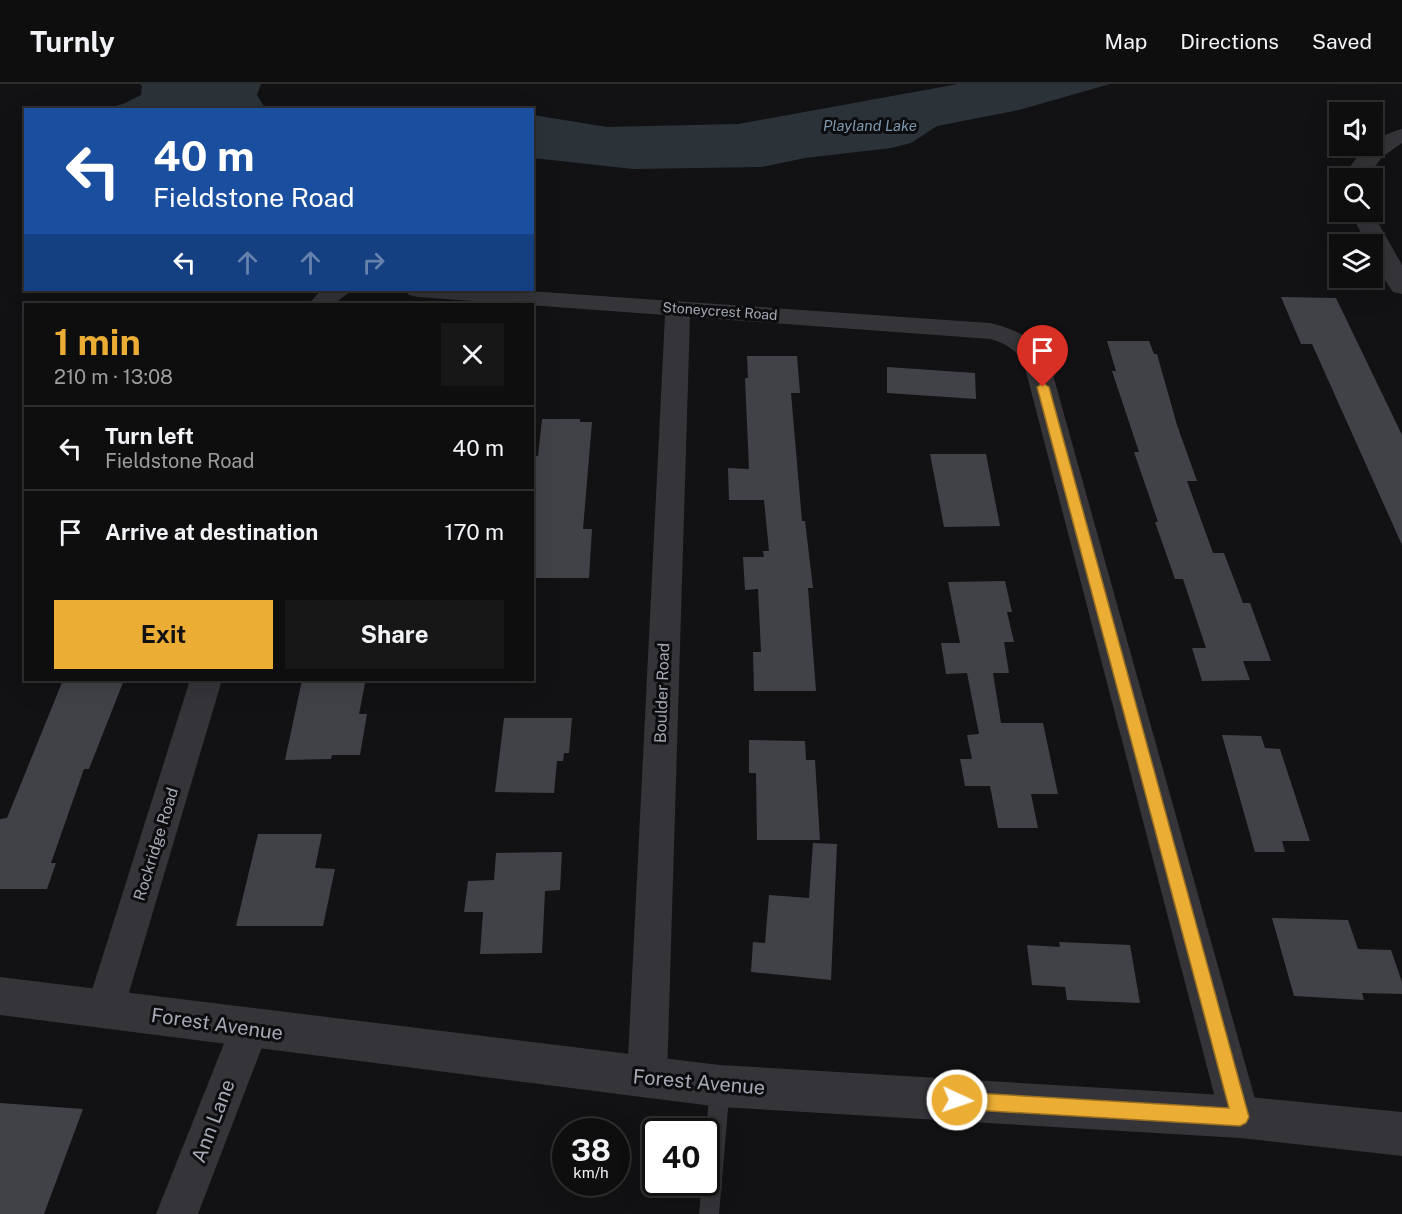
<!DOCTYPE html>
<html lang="en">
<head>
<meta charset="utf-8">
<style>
  :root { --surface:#0e0e0f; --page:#171718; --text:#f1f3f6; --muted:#9b9c9e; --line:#2e2e2f; --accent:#ebad34 }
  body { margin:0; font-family:"Public Sans",sans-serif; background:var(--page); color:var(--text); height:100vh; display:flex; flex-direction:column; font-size:22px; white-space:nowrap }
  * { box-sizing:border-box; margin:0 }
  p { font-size:20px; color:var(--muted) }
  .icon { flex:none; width:33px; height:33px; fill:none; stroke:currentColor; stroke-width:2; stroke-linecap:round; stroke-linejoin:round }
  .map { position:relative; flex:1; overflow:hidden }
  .side { position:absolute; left:24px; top:219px; width:510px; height:378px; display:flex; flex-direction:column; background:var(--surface); border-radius:0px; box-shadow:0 6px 24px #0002,0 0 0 2px var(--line) }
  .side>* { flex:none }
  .top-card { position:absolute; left:24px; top:24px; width:510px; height:183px; border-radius:0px; box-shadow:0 6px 24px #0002,0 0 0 2px var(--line); background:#1a4fa0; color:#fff; overflow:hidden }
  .fabs { position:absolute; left:1329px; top:18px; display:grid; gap:12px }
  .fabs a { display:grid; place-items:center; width:54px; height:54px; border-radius:0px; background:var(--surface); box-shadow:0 6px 24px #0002,0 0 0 2px var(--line); font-size:30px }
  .speed { position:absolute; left:552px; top:1034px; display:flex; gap:12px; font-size:30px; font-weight:700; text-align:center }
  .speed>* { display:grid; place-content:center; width:78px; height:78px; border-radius:50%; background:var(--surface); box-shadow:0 6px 24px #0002,0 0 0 2px var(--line); line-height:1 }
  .speed small { font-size:15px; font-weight:400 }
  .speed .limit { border:3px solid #111; border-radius:9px; background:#fff; color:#111 }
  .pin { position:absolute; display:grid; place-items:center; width:51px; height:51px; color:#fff; margin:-62px -26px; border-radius:50% 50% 50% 0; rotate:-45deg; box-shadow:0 0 6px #0007 }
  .pin .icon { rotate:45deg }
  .me { position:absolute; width:66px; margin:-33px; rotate:93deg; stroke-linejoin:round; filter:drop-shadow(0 0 4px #0008) }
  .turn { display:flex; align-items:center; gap:21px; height:126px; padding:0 30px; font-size:27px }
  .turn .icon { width:78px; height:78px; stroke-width:2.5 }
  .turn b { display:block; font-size:42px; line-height:51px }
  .lanes { display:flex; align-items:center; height:57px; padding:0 30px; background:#0003; justify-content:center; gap:30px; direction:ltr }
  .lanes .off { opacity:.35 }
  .round { display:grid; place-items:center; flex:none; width:63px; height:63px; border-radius:0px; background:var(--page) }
  .overview { display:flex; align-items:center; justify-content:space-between; height:102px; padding:0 30px }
  h1 { font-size:36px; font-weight:700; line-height:45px; color:var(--accent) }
  .action { display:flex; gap:12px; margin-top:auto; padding:12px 30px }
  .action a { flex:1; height:69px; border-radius:0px; background:var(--accent); color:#111; font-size:24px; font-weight:700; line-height:69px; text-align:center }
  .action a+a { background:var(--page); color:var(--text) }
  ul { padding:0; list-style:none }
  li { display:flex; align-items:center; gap:18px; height:84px; padding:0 30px; border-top:2px solid var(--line) }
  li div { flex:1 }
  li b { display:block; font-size:22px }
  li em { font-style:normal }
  header { display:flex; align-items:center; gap:36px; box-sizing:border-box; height:84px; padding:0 30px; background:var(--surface); border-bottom:2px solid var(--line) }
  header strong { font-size:28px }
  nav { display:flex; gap:33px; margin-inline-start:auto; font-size:21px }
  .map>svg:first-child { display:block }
  .water { fill:#2b3339 }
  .building { fill:#414247 }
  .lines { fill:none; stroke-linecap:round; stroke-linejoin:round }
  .service { fill:#343439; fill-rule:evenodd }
  .minor { fill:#343439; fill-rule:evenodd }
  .tertiary { fill:#343439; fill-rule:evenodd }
  .route { fill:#ebad34; stroke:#997022; stroke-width:1.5 }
  .labels { text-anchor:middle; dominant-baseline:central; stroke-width:6; stroke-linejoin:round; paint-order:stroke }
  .far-street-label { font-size:14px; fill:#a4a9b4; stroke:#0d0d0f }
  .far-water-label { font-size:15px; font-style:italic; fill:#7c97ae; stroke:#0d0d0f }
  .street-label { font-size:16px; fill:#a4a9b4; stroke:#0d0d0f }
  .near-street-label { font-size:20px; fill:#a4a9b4; stroke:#0d0d0f }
</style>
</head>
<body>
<header>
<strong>Turnly</strong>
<nav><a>Map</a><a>Directions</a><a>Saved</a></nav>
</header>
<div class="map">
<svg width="1402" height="1130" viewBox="0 0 1402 1130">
  <rect width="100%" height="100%" fill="#121214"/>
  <g class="water">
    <path d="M140,0H261L257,11L263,21L272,25H104L123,20L141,11L142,2Z"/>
    <path d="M958,0H1110L1019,26L937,42L911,59L891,64L805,74L762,83L633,85L533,74V31L607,43L738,40Z"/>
  </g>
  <g class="building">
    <path d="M1281,213L1336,214L1402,351V461L1312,260H1301Z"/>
    <path d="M1107,257H1149L1154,270H1157L1177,341L1197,397H1187L1213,469H1224L1243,519H1250L1271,577H1243L1250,596L1202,597L1192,564H1206L1183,495H1175L1155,438H1158L1134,368H1139L1112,287H1116Z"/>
    <path d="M747,272H797L800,309H791L802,437H805L813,504H808L816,607H754L753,568H761L758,505L745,506L743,473H764L763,467H769L764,416H729L728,384L749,385L745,294H748Z"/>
    <path d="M887,283L975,289L976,315L887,309Z"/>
    <path d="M542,335H580V338H592L583,445H592L589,494H533L536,466H532V372H538Z"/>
    <path d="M930,370H986L1000,442L944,443Z"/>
    <path d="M1005,497L1012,528H1007L1014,558H1004L1009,589H993L1001,639H1043L1058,710H1031L1038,744H998L990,702H965L960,675H972L967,651L979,650L967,589L946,590L941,559H960L948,498Z"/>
    <path d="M63,596H124L89,685H84L51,779H56L47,805H0V735L7,734Z"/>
    <path d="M302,596H350V599H365L359,630H367L360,671H332L331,675L285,676Z"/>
    <path d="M504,634H572L569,669H564L563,677H557L554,709L495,708Z"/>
    <path d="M1222,651L1261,652L1265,664L1280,665L1310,757H1282L1285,768H1255Z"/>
    <path d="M749,656L805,657L806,676H815L820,756H757L756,689H749Z"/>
    <path d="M258,750H322L315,784L335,785L323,842H236Z"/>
    <path d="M813,759L837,760L831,896L751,888L753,858L765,859L769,811L809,814Z"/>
    <path d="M562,768L560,806L545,807L542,869L480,870L483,828H464L468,797L494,796L496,769Z"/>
    <path d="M1272,834L1348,836L1358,865L1391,866L1402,898V910L1362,909L1364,916L1294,912Z"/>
    <path d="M1059,858L1130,861L1140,919L1067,916L1065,903L1032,901L1027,861L1060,863Z"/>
    <path d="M0,1019L83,1025L44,1130H0Z"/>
  </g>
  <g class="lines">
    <path class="service" d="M720,993L727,995L730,1002L719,1130H699L702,1098H706V1047L710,1002L713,995Z"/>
    <g class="minor">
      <path d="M1402,45V59L1382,73L1367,94H1345C1354,70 1377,51 1402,45Z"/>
      <path d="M1350,128H1372L1402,181V210L1393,208C1384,195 1372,177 1372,160H1367Z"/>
      <path d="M321,206H352L334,220H309Z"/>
      <path d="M406,206H514L990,239C1018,246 1036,254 1050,280L1260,1033L1254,1047L1240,1053L1226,1047L1220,1033L1024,280C1017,266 1005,259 990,255L690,233L667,994L661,1008L647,1014L633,1008L627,994L665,231L418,213L409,211Z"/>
      <path d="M190,596H222L124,925L119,938L105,943L91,938L86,925Z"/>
      <path d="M249,926L263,932L269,945L198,1130H156L235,932Z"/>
    </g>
    <path class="tertiary" d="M0,893L720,981L1240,1012L1402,1028V1072L1240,1054L720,1023L0,931Z"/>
  </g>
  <path class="route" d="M1043,299L1049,303L1249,1033L1246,1039L1240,1042L957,1025L951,1022L948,1016L951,1010L957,1008L1229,1024L1037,303Z"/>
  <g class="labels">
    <g class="far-street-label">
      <text transform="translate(720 227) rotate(4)">Stoneycrest Road</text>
    </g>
    <g class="far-water-label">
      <text x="870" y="41">Playland Lake</text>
    </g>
    <g class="street-label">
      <text transform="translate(662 609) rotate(-88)">Boulder Road</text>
      <text transform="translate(156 760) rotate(-73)">Rockridge Road</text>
    </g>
    <g class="near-street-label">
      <text transform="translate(217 940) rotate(8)">Forest Avenue</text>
      <text transform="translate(699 998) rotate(5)">Forest Avenue</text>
      <text transform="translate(213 1037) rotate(-69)">Ann Lane</text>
    </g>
  </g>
</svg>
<div class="fabs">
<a><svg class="icon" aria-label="sound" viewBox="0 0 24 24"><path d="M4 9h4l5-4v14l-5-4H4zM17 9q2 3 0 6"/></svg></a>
<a><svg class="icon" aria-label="search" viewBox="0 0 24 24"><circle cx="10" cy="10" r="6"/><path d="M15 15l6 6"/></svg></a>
<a><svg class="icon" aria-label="layers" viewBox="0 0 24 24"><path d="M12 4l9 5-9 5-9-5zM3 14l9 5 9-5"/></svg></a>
</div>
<div class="speed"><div>38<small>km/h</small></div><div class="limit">40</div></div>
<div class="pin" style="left:1043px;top:303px;background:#d93025"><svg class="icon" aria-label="arrive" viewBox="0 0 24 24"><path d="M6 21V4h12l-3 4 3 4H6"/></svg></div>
<svg class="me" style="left:957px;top:1016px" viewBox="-20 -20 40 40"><circle r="17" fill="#ebad34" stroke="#fff" stroke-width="3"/><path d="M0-11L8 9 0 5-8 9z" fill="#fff"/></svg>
<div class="top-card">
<div class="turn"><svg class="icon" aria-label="left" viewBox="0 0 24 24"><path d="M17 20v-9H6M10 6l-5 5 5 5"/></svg><div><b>40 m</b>Fieldstone Road</div></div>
<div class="lanes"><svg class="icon" aria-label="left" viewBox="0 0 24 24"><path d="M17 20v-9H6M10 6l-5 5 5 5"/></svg><svg class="icon off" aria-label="ahead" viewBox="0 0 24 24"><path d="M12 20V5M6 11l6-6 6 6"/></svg><svg class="icon off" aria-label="ahead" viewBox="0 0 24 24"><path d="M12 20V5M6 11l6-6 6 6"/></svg><svg class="icon off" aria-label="right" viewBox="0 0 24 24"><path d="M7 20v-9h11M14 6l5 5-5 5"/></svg></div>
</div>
<section class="side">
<div class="overview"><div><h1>1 min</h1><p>210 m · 13:08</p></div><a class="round"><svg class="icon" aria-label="close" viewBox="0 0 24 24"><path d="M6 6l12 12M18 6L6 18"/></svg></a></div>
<ul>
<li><svg class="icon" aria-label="left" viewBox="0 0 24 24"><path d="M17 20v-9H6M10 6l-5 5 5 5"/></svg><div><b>Turn left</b><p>Fieldstone Road</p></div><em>40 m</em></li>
<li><svg class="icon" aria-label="arrive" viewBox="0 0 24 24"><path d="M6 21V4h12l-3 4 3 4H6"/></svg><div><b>Arrive at destination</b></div><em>170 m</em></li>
</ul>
<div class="action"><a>Exit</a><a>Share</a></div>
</section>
</div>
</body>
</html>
